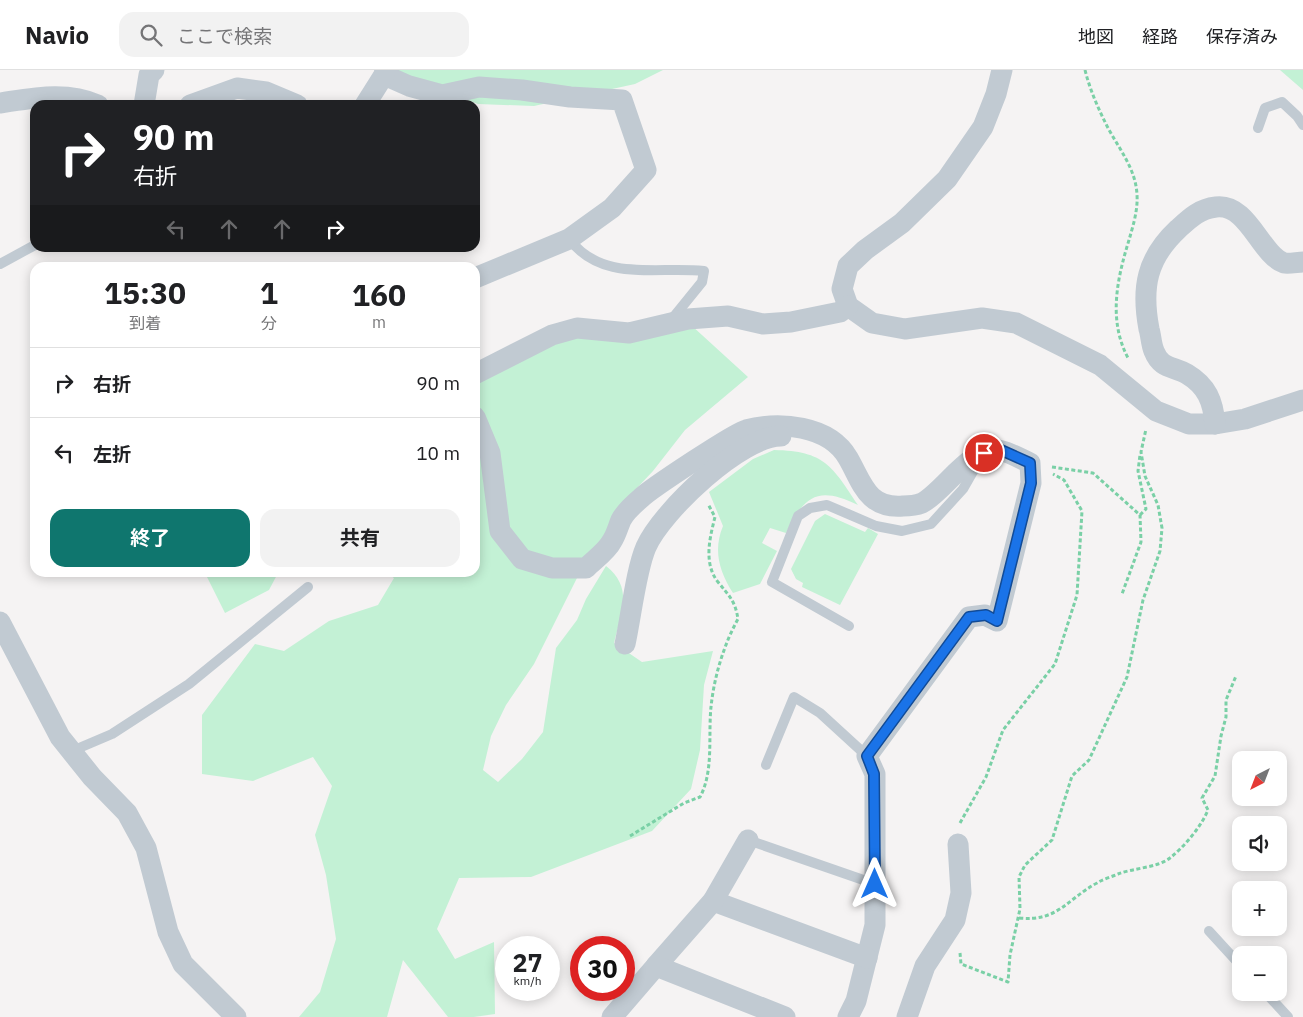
<!DOCTYPE html>
<html lang="ja">
<head>
<meta charset="utf-8">
<style>
  :root { --surface:#fff; --page:#f2f2f2; --text:#202124; --muted:#757577; --line:#e0e0e0; --accent:#0f766e }
  body { margin:0; font-family:"IBM Plex Sans","Noto Sans JP",sans-serif; background:var(--page); color:var(--text); height:100vh; display:flex; flex-direction:column; font-size:19px; white-space:nowrap }
  * { box-sizing:border-box; margin:0 }
  p { font-size:16px; color:var(--muted) }
  .icon { flex:none; width:28px; height:28px; fill:none; stroke:currentColor; stroke-width:2; stroke-linecap:round; stroke-linejoin:round }
  .map { position:relative; flex:1; overflow:hidden }
  .drawer { position:absolute; left:30px; top:192px; width:450px; height:315px; display:flex; flex-direction:column; background:var(--surface); border-radius:15px; box-shadow:0 2px 12px #0003 }
  .drawer>* { flex:none }
  .top-card { position:absolute; left:30px; top:30px; width:450px; height:152px; border-radius:15px; box-shadow:0 2px 12px #0003; background:#202124; color:#fff; overflow:hidden }
  .needle { width:32px; rotate:222deg }
  .buttons { position:absolute; left:1232px; top:681px; display:grid; gap:10px }
  .buttons a { display:grid; place-items:center; width:55px; height:55px; border-radius:10px; background:var(--surface); box-shadow:0 2px 12px #0003; font-size:25px }
  .speed { position:absolute; left:495px; top:866px; display:flex; gap:10px; font-size:25px; font-weight:700; text-align:center }
  .speed>* { display:grid; place-content:center; width:65px; height:65px; border-radius:50%; background:var(--surface); box-shadow:0 2px 12px #0003; line-height:1 }
  .speed small { font-size:12px; font-weight:400 }
  .speed .limit { border:8px solid #d22; background:#fff; color:#111 }
  .pin { position:absolute; display:grid; place-items:center; width:42px; height:42px; color:#fff; margin:-21px; border:2px solid #fff; border-radius:50%; box-shadow:0 1px 5px #0007 }
  .me { position:absolute; width:55px; margin:-28px; rotate:0deg; stroke-linejoin:round; filter:drop-shadow(0 0 4px #0008) }
  .turn { display:flex; align-items:center; gap:18px; height:105px; padding:0 20px; font-size:22px }
  .turn .icon { width:65px; height:65px; stroke-width:2.5 }
  .turn b { display:block; font-size:35px; line-height:42px }
  .lanes { display:flex; align-items:center; height:48px; padding:0 20px; background:#0003; justify-content:center; gap:25px; direction:ltr }
  .lanes .off { opacity:.35 }
  .eta { display:flex; justify-content:space-evenly; align-items:center; height:85px; text-align:center }
  .eta b { font-size:30px; font-weight:700; line-height:35px }
  .action { display:flex; gap:10px; margin-top:auto; padding:10px 20px }
  .action a { flex:1; height:58px; border-radius:15px; background:var(--accent); color:#fff; font-size:20px; font-weight:700; line-height:58px; text-align:center }
  .action a+a { background:var(--page); color:var(--text) }
  ul { padding:0; list-style:none }
  li { display:flex; align-items:center; gap:15px; height:70px; padding:0 20px; border-top:1px solid var(--line) }
  li div { flex:1 }
  li b { display:block; font-size:19px }
  li em { font-style:normal }
  header { display:flex; align-items:center; gap:30px; box-sizing:border-box; height:70px; padding:0 25px; background:var(--surface); border-bottom:1px solid var(--line) }
  header strong { font-size:24px }
  nav { display:flex; gap:28px; margin-inline-start:auto; font-size:18px }
  .search { width:350px; height:45px; background:var(--page); display:flex; align-items:center; gap:12px; box-sizing:border-box; padding:0 18px; border-radius:15px; color:var(--muted); font-size:19px }
  .map>svg:first-child { display:block }
  .green { fill:#c3f1d5 }
  .lines { fill:none; stroke-linecap:round; stroke-linejoin:round }
  .path { stroke:#7ad0a6; stroke-width:3; stroke-dasharray:4 2.5; stroke-linecap:butt }
  .lane { stroke:#c1cad2; stroke-width:10 }
  .street { stroke:#c1cad2; stroke-width:21 }
  .route-casing { stroke:#114b97; stroke-width:12 }
  .route { stroke:#1a73e8; stroke-width:9 }
</style>
</head>
<body>
<header>
<strong>Navio</strong>
<div class="search"><svg class="icon" aria-label="search" viewBox="0 0 24 24"><circle cx="10" cy="10" r="6"/><path d="M15 15l6 6"/></svg>ここで検索</div>
<nav><a>地図</a><a>経路</a><a>保存済み</a></nav>
</header>
<div class="map">
<svg width="1303" height="947" viewBox="0 0 1303 947">
  <rect width="100%" height="100%" fill="#f5f3f3"/>
  <g class="green">
    <path d="M397,0H663L635,14L534,36L478,34L405,6Z"/>
    <path d="M1280,0H1303V20Z"/>
    <path d="M691,255L748,307L685,360L653,401L636,419L602,471L584,494L534,594L506,635L491,666L483,700L498,712L522,689L543,662L556,578L577,550L586,529L606,496C634,518 621,543 614,573L642,592L713,581L704,615L700,680L691,719L652,761L531,807L459,808L437,859L455,889L494,872L495,944L474,947H448L403,890L387,947H299L320,922L336,869L326,805L315,765L332,716L313,687L253,711L202,704V645L255,574L284,581L329,551L378,535L394,508L387,503L475,502V310L542,278L576,268Z"/>
    <path d="M774,380C825,381 832,396 858,435C818,416 805,425 786,463L770,458L762,473L777,481L760,514L733,523C719,501 713,480 723,456L709,422L753,389Z"/>
    <path d="M825,444L865,462L868,458L878,464L840,535L802,517L803,513L796,509L791,499L815,451Z"/>
    <path d="M205,503H278L269,520L225,543Z"/>
  </g>
  <g class="lines">
    <g class="path">
      <path d="M1085,0C1090,20 1098,38 1107,56C1119,79 1136,99 1137,125C1138,140 1133,156 1129,170C1117,209 1108,250 1128,288"/>
      <path d="M1052,397L1093,403L1140,445L1141,472L1122,524"/>
      <path d="M1140,445L1146,439L1138,401L1140,385"/>
      <path d="M960,753L986,707L1003,660L1055,594L1077,525L1082,441L1064,410L1053,404"/>
      <path d="M630,766L684,733L700,727C714,701 708,666 711,637C714,607 724,574 738,549C735,530 729,526 718,512C703,493 710,467 715,447L708,434"/>
      <path d="M1019,848C1058,852 1067,829 1097,813C1103,809 1111,807 1118,804C1133,798 1157,798 1170,788C1184,777 1201,757 1208,740L1202,728L1215,706L1221,666L1226,647V630L1236,606"/>
      <path d="M960,883L961,894L1008,912L1010,885L1020,839L1019,807L1025,795L1052,770L1072,706L1089,690L1127,607L1143,530L1160,481L1162,458L1158,435L1145,406L1141,382L1146,359"/>
    </g>
    <g class="lane">
      <path d="M1258,58L1265,38L1282,32L1297,46L1303,55"/>
      <path d="M569,169C603,213 656,196 704,201L702,212L672,249"/>
      <path d="M0,194L35,175"/>
      <path d="M849,556L772,512L798,446L810,438L827,435L876,456L902,461L931,454L963,419L979,391"/>
      <path d="M72,681L112,664L189,614L308,517"/>
      <path d="M766,695L794,627L820,643L867,686"/>
      <path d="M748,770L875,814"/>
      <path d="M1209,861L1241,896"/>
      <path d="M1265,922L1288,947"/>
    </g>
    <g class="street">
      <path d="M1002,0L996,24L983,57L947,109L902,153L865,180L848,196L842,219L848,236L872,253L905,259L982,248L1016,253L1100,295L1156,341L1189,354H1215L1245,349L1303,330"/>
      <path d="M384,5L409,16L442,25L479,17L522,20L570,27L622,30L646,100L612,138L569,169L475,208"/>
      <path d="M0,33C34,28 66,21 98,35"/>
      <path d="M144,35L149,5L154,0"/>
      <path d="M190,35L237,18L266,22L297,35"/>
      <path d="M365,35L384,5L385,0"/>
      <path d="M475,304L552,265L577,258L629,263L688,249L728,246L763,254L791,252L840,242L848,236"/>
      <path d="M475,347L490,383L500,461L522,489L552,498H586C594,490 607,481 612,471C616,465 618,457 621,450C625,442 634,434 641,428C650,419 736,362 746,360C779,351 829,355 848,388C862,412 867,439 903,436C909,436 917,435 922,433C945,421 972,373 1002,381C1011,383 1021,389 1030,393L1031,413L997,551L985,545L969,547L867,686L875,704V855L856,931L848,947"/>
      <path d="M1215,354C1213,331 1207,316 1187,304C1173,296 1161,299 1154,281C1151,274 1151,265 1149,259C1141,217 1147,188 1178,159C1190,148 1199,139 1216,137C1248,133 1260,184 1284,193C1289,194 1298,192 1303,192"/>
      <path d="M0,552L60,667L92,707L127,743L146,778L168,862L183,894L236,947"/>
      <path d="M625,574C631,547 636,500 646,477C662,441 741,366 781,366"/>
      <path d="M713,831L867,888"/>
      <path d="M656,896L713,831L748,770"/>
      <path d="M612,947L656,896L785,947"/>
      <path d="M907,947L925,896L955,850L961,823L958,774"/>
    </g>
  </g>
  <g class="lines">
    <defs>
      <path id="route" d="M875,814L874,704L867,686L969,547L986,545L997,551L1031,413L1030,393L1001,380L984,383"/>
    </defs>
    <use href="#route" class="route-casing"/>
    <use href="#route" class="route"/>
  </g>
</svg>
<div class="buttons">
<a><svg class="needle" viewBox="-14 -14 28 28"><path d="M0-13l5 13h-10z" fill="#e53935"/><path d="M0 13l5-13h-10z" fill="#757577"/></svg></a>
<a><svg class="icon" aria-label="sound" viewBox="0 0 24 24"><path d="M4 9h4l5-4v14l-5-4H4zM17 9q2 3 0 6"/></svg></a>
<a>+</a>
<a>−</a>
</div>
<div class="speed"><div>27<small>km/h</small></div><div class="limit">30</div></div>
<div class="pin" style="left:984px;top:383px;background:#d93025"><svg class="icon" aria-label="arrive" viewBox="0 0 24 24"><path d="M6 21V4h12l-3 4 3 4H6"/></svg></div>
<svg class="me" style="left:875px;top:814px" viewBox="-20 -20 40 40"><path d="M0-17L14 15 0 8-14 15z" fill="#1a73e8" stroke="#fff" stroke-width="4"/></svg>
<div class="top-card">
<div class="turn"><svg class="icon" aria-label="right" viewBox="0 0 24 24"><path d="M7 20v-9h11M14 6l5 5-5 5"/></svg><div><b>90 m</b>右折</div></div>
<div class="lanes"><svg class="icon off" aria-label="left" viewBox="0 0 24 24"><path d="M17 20v-9H6M10 6l-5 5 5 5"/></svg><svg class="icon off" aria-label="ahead" viewBox="0 0 24 24"><path d="M12 20V5M6 11l6-6 6 6"/></svg><svg class="icon off" aria-label="ahead" viewBox="0 0 24 24"><path d="M12 20V5M6 11l6-6 6 6"/></svg><svg class="icon" aria-label="right" viewBox="0 0 24 24"><path d="M7 20v-9h11M14 6l5 5-5 5"/></svg></div>
</div>
<section class="drawer">
<div class="eta">
<div><b>15:30</b><p>到着</p></div>
<div><b>1</b><p>分</p></div>
<div><b>160</b><p>m</p></div>
</div>
<ul>
<li><svg class="icon" aria-label="right" viewBox="0 0 24 24"><path d="M7 20v-9h11M14 6l5 5-5 5"/></svg><div><b>右折</b></div><em>90 m</em></li>
<li><svg class="icon" aria-label="left" viewBox="0 0 24 24"><path d="M17 20v-9H6M10 6l-5 5 5 5"/></svg><div><b>左折</b></div><em>10 m</em></li>
</ul>
<div class="action"><a>終了</a><a>共有</a></div>
</section>
</div>
</body>
</html>
